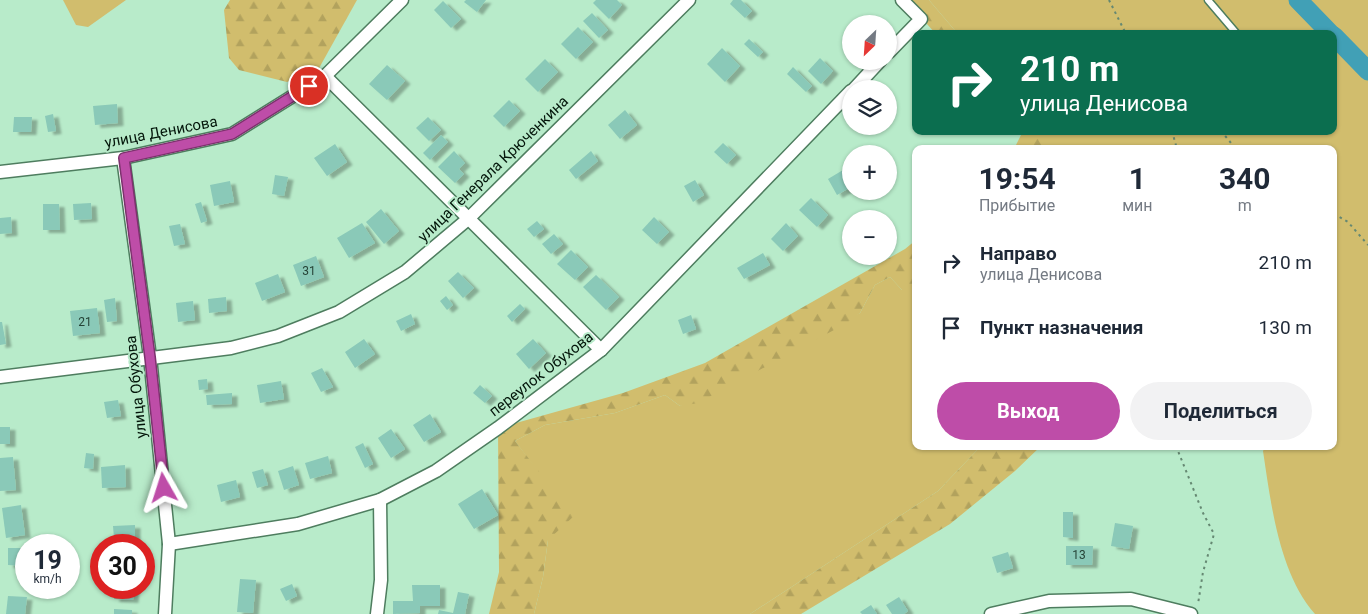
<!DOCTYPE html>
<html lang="ru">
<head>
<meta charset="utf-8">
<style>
  :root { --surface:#fff; --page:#f2f2f3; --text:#1f2937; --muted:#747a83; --accent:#be4da8 }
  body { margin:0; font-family:Roboto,sans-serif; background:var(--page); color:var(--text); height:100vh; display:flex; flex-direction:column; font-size:19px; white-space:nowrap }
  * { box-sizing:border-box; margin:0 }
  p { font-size:16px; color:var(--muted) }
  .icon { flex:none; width:28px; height:28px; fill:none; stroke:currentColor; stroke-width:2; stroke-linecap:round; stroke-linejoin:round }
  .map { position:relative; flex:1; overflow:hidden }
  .drawer { position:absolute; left:912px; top:145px; width:425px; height:305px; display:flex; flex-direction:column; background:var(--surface); border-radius:10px; box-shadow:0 1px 4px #0004 }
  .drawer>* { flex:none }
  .banner { position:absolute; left:912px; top:30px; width:425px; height:105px; border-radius:10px; box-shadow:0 1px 4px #0004; background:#0b6e4f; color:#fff; overflow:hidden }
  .needle { width:32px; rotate:205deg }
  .controls { position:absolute; left:842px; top:15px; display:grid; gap:10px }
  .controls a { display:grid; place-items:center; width:55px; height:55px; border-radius:50%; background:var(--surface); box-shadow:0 1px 4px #0004; font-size:25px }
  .speed { position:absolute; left:15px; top:534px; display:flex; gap:10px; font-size:25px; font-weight:700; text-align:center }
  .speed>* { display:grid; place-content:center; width:65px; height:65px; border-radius:50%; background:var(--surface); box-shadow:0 1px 4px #0004; line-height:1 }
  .speed small { font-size:12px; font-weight:400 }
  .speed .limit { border:8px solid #d22; background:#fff; color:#111 }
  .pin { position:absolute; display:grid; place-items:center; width:42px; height:42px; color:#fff; margin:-21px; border:2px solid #fff; border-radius:50%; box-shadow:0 1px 5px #0007 }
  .me { position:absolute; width:55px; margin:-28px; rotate:354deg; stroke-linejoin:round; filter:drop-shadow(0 0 4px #0008) }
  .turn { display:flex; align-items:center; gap:18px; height:105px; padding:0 25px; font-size:22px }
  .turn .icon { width:65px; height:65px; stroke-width:2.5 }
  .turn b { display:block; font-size:35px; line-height:42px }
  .eta { display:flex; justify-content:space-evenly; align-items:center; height:85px; text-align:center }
  .eta b { font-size:30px; font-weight:700; line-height:35px }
  .cta { display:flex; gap:10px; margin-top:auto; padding:10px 25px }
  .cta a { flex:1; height:58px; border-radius:30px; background:var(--accent); color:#fff; font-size:20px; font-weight:700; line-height:58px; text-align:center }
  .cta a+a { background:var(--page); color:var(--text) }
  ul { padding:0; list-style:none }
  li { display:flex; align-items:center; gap:15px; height:65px; padding:0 25px }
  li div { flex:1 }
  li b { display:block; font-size:19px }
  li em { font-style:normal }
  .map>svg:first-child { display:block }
  .grass { fill:#d1bd6d }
  .forest { fill:url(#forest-firs) }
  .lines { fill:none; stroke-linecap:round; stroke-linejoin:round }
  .river { stroke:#41a0b6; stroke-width:19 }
  .building { fill:#8ac9b8; filter:url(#shadow) }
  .service-casing { stroke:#4e7d5f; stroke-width:9 }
  .minor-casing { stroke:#4e7d5f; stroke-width:15 }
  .path { stroke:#658872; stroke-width:2; stroke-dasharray:2.5 4; stroke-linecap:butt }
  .service { stroke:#fff; stroke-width:6 }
  .minor { stroke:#fff; stroke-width:12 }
  .route-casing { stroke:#7c326d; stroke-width:12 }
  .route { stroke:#be4da8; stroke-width:9 }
  .labels { text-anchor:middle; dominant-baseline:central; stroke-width:4; stroke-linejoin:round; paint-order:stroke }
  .number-label { font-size:12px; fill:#254236 }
  .street-label { font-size:15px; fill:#03150a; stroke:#b8ebca }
</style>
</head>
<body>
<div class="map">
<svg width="1368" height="614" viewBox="0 0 1368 614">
  <defs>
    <pattern id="forest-firs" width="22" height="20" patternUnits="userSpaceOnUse" patternTransform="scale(1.25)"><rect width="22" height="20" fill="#d1bd6d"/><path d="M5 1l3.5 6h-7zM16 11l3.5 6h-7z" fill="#b2a25d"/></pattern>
    <filter id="shadow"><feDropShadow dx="5.5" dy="3" stdDeviation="1" flood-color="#0004"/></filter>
  </defs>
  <rect width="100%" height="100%" fill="#b8ebca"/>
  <g class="grass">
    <path d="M63,0H126L88,27L76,25Z"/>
    <path d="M929,0H1368V614H1315C1279,573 1271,504 1263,451L1266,446H1334V149H1045V131H1334V34H958Z"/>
    <path d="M890,277L902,290H916V446H981L938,491L750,614H534L543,577L548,540L542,477L515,441L545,425L615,413L665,395L680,406L860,313L875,285Z"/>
  </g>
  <g class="forest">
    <path d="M230,0H357L318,70L287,82L239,70L229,58L224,10Z"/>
    <path d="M905,0H929L958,34H936Z"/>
    <path d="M1023,131H1045V149H1014Z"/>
    <path d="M916,240V290H902L890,277L875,285L860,313L847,323L698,403L680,406L665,395L615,413L545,425L515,441L574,516L548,540L543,577L534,614H489L499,572L498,428L623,393L705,363L905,249Z"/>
    <path d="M981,446H1041L1015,471L950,524L801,614H750L938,491Z"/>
  </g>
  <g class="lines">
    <g class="river">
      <path d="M1298,0L1331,34"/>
      <path d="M1334,36L1368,71"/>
    </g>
  </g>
  <g class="building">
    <path d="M466,0H486L477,12L464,2Z"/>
    <path d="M596,0H617L622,5L609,19L593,3Z"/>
    <path d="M733,0H741L752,11L745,18L730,4Z"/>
    <path d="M443,1L461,19L451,28L434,10Z"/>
    <path d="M592,13L608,30L599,38L583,21Z"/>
    <path d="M578,27L593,42L576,59L561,44Z"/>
    <path d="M749,39L763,52L758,57L744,44Z"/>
    <path d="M722,48L740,66L725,82L707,64Z"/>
    <path d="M820,58L833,71L821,84L808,71Z"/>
    <path d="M545,59L558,72L538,92L525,79Z"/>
    <path d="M387,65L405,81L387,100L369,84Z"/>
    <path d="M793,67L812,86L806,92L787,74Z"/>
    <path d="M509,100L520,111L504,127L493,116Z"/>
    <path d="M117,104L118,123L95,125L93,106Z"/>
    <path d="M625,110L637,125L620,139L608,125Z"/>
    <path d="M53,114L56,131L48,132L45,116Z"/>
    <path d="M14,117H32L31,132H13Z"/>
    <path d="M428,117L441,130L429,141L416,128Z"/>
    <path d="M441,135L448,142L430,160L423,153Z"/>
    <path d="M723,143L736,155L727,164L714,152Z"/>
    <path d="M335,144L347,162L327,176L314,158Z"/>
    <path d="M454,151L465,163L459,169L464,174L455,183L438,167Z"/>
    <path d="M591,151L598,161L576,179L569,170Z"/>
    <path d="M843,170L851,187L837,195L828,179Z"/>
    <path d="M275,175L288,177L284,196L272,194Z"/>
    <path d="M695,180L704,195L693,202L684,186Z"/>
    <path d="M230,181L234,202L214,206L210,185Z"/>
    <path d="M811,198L828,215L817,227L799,210Z"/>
    <path d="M201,202L207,221L201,223L195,204Z"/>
    <path d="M91,203L92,219L74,220L73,204Z"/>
    <path d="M43,204H59L60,230H43Z"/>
    <path d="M381,209L399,231L384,244L366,222Z"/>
    <path d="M11,217L12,233L0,234V218Z"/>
    <path d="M654,217L669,232L657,244L642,230Z"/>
    <path d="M537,221L544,229L534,237L527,229Z"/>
    <path d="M362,223L375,243L349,258L337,238Z"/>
    <path d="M786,223L798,236L783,251L771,239Z"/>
    <path d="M180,224L185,244L174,246L169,226Z"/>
    <path d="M554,234L563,244L551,254L542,244Z"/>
    <path d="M571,250L588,267L575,280L557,264Z"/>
    <path d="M763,253L770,265L744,279L737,268Z"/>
    <path d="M316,256L324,277L301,286L293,265Z"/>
    <path d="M458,272L474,288L463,298L448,281Z"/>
    <path d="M278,274L285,292L262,301L255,283Z"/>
    <path d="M596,275L619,297L606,310L583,287Z"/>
    <path d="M446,296L453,305L447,310L440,301Z"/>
    <path d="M226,297L227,311L209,313L208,299Z"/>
    <path d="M115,298L117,321L107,322L104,300Z"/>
    <path d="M193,301L195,320L178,322L176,303Z"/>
    <path d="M520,304L525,309L512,322L507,316Z"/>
    <path d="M97,308L100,333L73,336L70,311Z"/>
    <path d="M411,314L415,324L401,331L396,321Z"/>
    <path d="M691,315L696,329L683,334L678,320Z"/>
    <path d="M0,322H2L6,344L0,345Z"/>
    <path d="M364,339L375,354L355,368L345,352Z"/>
    <path d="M533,339L546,353L529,369L516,354Z"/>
    <path d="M322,368L333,387L321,392L311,373Z"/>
    <path d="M207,379L208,389L199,390L198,380Z"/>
    <path d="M281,381L284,399L260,403L257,385Z"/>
    <path d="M480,385L492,396L485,403L473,393Z"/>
    <path d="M232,393V404L207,405L206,395Z"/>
    <path d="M118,400L121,416L107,418L104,402Z"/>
    <path d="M430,414L441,432L424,442L413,425Z"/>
    <rect x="0" y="427" width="10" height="17"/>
    <path d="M391,429L405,449L391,458L378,438Z"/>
    <path d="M363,443L373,464L365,468L355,447Z"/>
    <path d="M86,453L94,454L93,469L84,468Z"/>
    <path d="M328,456L332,473L310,479L305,463Z"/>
    <path d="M13,457L16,490L0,491V458Z"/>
    <path d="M125,465L126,487L102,488L101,467Z"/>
    <path d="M293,466L299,485L284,490L278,471Z"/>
    <path d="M263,469L268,485L257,488L252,472Z"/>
    <path d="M236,480L240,497L221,502L217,485Z"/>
    <path d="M482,489L498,515L474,529L458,504Z"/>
    <path d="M21,505L25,535L6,538L2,508Z"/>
    <path d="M1063,512H1073V538L1063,537Z"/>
    <path d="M1115,523L1133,526L1129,549L1111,546Z"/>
    <path d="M135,525V537L114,538L113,526Z"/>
    <path d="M1066,546H1093L1092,565H1066Z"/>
    <path d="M8,548H23V566L8,565Z"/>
    <path d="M1008,552L1013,568L997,573L992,557Z"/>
    <path d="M240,579L256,580L253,613L237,612Z"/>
    <path d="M292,584L297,596L286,601L280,589Z"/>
    <path d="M412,585H440V606H420V613L393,614V601H413Z"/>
    <path d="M115,588H134L133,600L114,599Z"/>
    <path d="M458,592L469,594L465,614H438L439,610L453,613Z"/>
    <path d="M8,596L27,597L25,614H6Z"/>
    <path d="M899,597L908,611L904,614H892L886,605Z"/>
    <path d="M871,605L877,614H862L860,612Z"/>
    <path d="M114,609L132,610V614H114Z"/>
  </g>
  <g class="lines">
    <defs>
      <path id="service" d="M1208,0L1237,34"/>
      <g id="minor">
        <path d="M889,52L921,19L902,0"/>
        <path d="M325,76L601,350"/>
        <path d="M854,89L880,61"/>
        <path d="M123,158L150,357L169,544L165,614"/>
        <path d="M0,172L123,158L232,134L325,76L402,0"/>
        <path d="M0,377L231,348L278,336L339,312L405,272L468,219L689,0"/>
        <path d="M169,544L298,524L380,500L436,471L498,428L601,350L851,91"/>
        <path d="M377,614L381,580L380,500"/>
        <path d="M991,614L1049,601L1131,599L1191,614"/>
      </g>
    </defs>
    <use href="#service" class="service-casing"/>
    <use href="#minor" class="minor-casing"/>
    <g class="path">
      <path d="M1109,0L1126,34"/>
      <path d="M1172,131L1177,149"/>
      <path d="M1221,131L1236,149"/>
      <path d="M1334,214L1348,222L1368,245"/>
      <path d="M1176,446L1203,513L1214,534L1203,572L1198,604"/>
    </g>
    <use href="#service" class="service"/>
    <use href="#minor" class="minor"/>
  </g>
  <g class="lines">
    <defs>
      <path id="route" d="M164,488L150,357L124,158L232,134L309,86"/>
    </defs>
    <use href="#route" class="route-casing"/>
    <use href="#route" class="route"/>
  </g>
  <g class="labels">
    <g class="number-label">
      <text x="309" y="271">31</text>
      <text x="85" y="322">21</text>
      <text x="1079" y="555">13</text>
    </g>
    <g class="street-label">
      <text transform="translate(161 132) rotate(-11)">улица Денисова</text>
      <text transform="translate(493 169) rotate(-44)">улица Генерала Крюченкина</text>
      <text transform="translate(541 374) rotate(-38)">переулок Обухова</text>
      <text transform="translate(136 387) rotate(-96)">улица Обухова</text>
    </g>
  </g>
</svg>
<div class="controls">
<a><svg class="needle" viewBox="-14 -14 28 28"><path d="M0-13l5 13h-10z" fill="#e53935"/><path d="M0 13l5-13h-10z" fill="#747a83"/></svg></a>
<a><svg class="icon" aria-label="layers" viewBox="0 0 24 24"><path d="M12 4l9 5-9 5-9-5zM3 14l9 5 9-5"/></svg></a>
<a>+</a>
<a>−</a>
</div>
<div class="speed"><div>19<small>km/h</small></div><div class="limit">30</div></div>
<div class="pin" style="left:309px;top:86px;background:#d93025"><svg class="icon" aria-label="arrive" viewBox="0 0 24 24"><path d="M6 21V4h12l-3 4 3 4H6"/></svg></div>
<svg class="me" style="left:164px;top:488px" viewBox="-20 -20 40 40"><path d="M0-17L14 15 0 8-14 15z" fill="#be4da8" stroke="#fff" stroke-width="4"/></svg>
<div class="banner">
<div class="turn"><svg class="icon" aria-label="right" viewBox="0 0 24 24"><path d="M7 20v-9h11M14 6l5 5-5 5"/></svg><div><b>210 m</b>улица Денисова</div></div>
</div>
<section class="drawer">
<div class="eta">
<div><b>19:54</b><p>Прибытие</p></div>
<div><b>1</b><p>мин</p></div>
<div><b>340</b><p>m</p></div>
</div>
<ul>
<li><svg class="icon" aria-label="right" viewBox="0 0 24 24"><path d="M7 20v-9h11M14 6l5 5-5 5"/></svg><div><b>Направо</b><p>улица Денисова</p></div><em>210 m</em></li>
<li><svg class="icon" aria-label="arrive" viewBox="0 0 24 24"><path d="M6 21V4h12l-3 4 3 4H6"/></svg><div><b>Пункт назначения</b></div><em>130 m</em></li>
</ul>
<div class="cta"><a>Выход</a><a>Поделиться</a></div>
</section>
</div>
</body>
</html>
